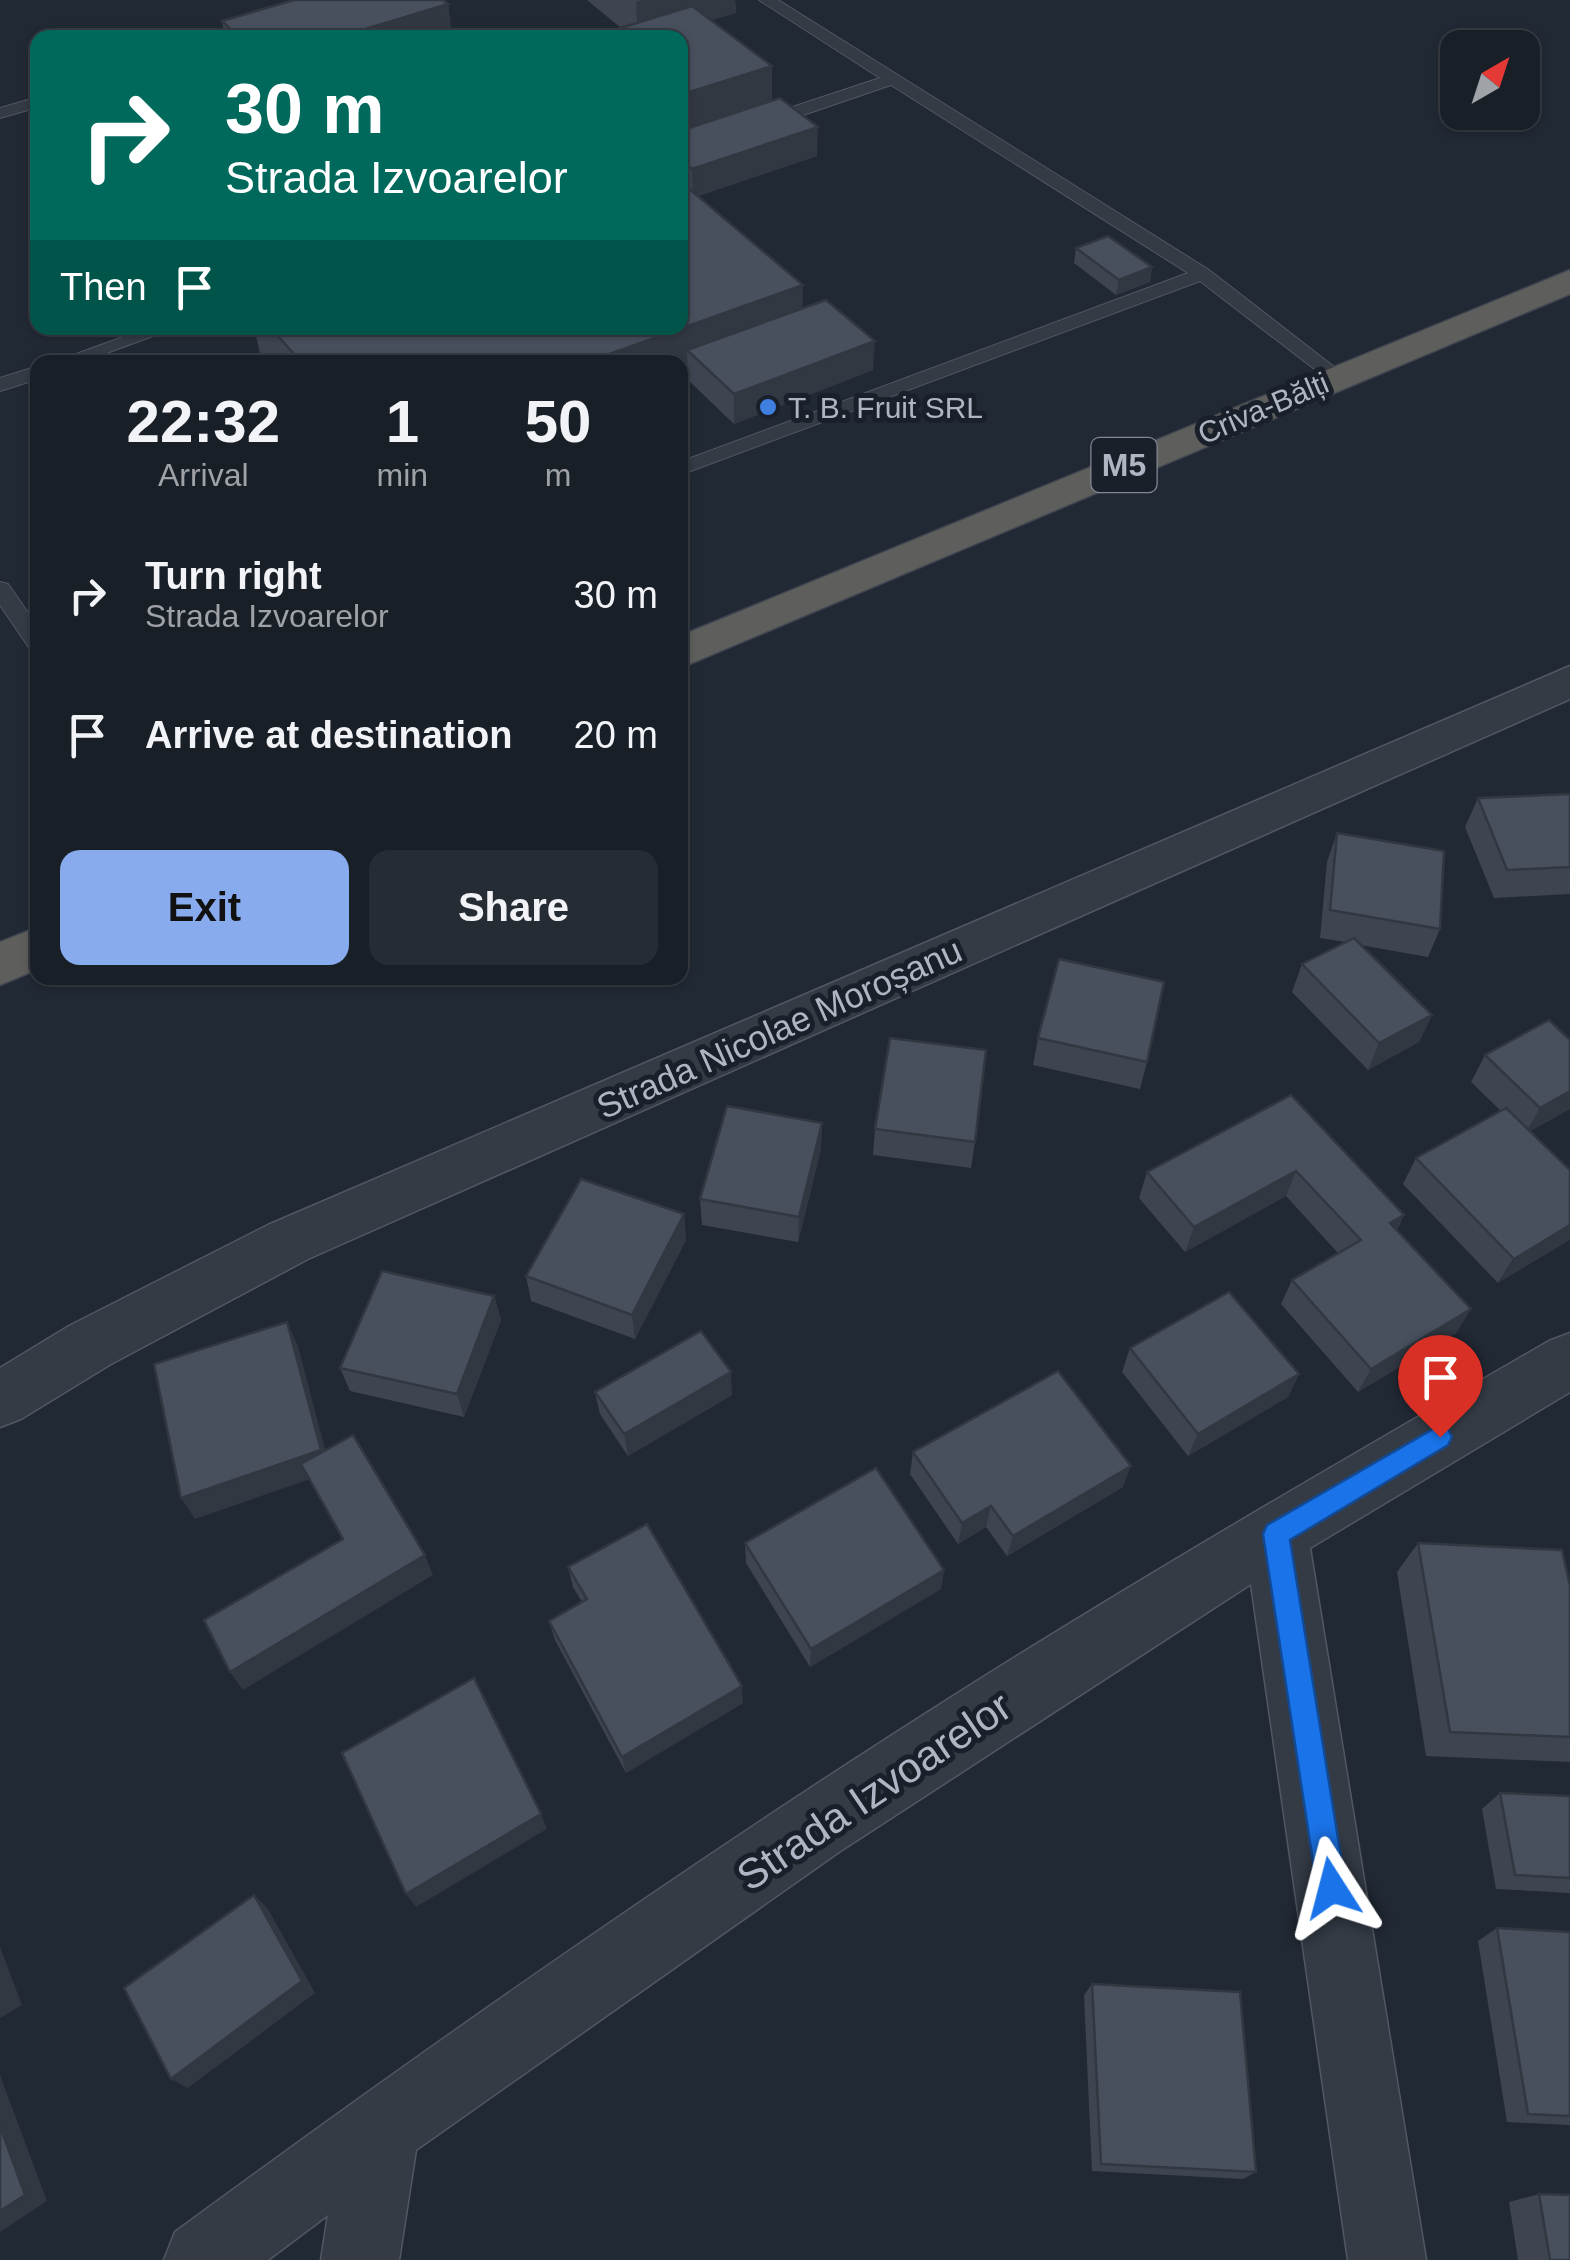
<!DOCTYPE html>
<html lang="en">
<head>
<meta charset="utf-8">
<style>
  :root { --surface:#191f27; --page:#262c33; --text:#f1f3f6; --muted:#9fa2a7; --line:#373d44; --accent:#88abed }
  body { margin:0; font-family:Arial,sans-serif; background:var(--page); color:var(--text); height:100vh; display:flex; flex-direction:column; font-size:38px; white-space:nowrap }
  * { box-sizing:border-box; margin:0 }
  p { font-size:32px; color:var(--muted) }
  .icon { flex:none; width:55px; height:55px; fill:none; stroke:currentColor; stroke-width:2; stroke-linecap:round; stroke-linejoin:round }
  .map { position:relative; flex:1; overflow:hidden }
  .sheet { position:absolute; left:30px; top:355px; width:658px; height:630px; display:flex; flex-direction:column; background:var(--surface); border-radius:20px; box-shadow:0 2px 8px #0004,0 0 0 2px var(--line) }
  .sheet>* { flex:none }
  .top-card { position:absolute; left:30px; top:30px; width:658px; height:305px; border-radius:20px; box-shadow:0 2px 8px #0004,0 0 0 2px var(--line); background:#00695c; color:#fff; overflow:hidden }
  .needle { width:65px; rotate:39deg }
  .controls { position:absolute; left:1440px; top:30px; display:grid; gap:20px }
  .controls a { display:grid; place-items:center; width:100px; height:100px; border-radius:20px; background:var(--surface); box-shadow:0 2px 8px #0004,0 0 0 2px var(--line); font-size:50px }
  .pin { position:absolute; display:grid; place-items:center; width:85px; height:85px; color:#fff; margin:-102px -42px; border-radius:50% 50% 50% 0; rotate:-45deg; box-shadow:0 0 10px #0007 }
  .pin .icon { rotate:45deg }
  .me { position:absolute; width:110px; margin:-55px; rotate:351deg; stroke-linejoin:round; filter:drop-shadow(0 0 8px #0008) }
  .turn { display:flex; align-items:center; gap:35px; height:210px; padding:0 30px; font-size:45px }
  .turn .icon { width:130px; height:130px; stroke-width:2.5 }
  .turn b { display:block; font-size:70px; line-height:85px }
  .then { display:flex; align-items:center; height:95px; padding:0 30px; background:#0003; gap:20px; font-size:38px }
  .eta { display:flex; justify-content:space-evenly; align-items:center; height:170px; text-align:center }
  .eta b { font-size:60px; font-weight:700; line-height:70px }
  .action { display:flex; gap:20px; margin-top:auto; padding:20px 30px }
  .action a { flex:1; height:115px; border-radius:20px; background:var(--accent); color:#111; font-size:40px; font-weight:700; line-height:115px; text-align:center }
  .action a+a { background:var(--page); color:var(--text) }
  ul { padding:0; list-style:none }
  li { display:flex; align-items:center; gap:30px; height:140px; padding:0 30px }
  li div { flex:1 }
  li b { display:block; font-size:38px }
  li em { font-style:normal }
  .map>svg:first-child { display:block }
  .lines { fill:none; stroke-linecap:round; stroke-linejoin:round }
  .service-casing { stroke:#525863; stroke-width:2 }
  .minor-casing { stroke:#525863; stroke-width:3 }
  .trunk-casing { stroke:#3f4550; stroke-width:3 }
  .service { fill:#343b45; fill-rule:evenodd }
  .minor { fill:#343b45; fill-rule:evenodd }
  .trunk { fill:#5e5e5c; fill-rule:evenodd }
  .wall { fill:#3e4551 }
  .shaded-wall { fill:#323842 }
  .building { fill:#48505e; stroke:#323842; stroke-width:2.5 }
  .route { fill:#1a73e8; stroke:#114b97; stroke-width:2.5 }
  .shop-dot { fill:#3f7fe0; stroke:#1a202a; stroke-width:4 }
  .labels { text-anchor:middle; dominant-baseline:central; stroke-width:10; stroke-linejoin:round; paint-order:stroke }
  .far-poi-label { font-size:30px; fill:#afb5c2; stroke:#1a202a; text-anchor:start }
  .far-street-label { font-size:30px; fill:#afb5c2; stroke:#1a202a }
  .shield { fill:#1a202a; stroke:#828894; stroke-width:2.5 }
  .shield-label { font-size:32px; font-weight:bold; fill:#afb5c2 }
  .street-label { font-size:35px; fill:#afb5c2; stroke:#1a202a }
  .near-street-label { font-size:42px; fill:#afb5c2; stroke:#1a202a }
</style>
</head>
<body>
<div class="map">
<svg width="1570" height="2260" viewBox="0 0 1570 2260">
  <rect width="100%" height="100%" fill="#212934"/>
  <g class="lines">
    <defs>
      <g id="service">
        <path d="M759,0H778L1209,270L1347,377L1337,383L1330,381L1200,281L680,475V462L1188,273L891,85L768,127H756V119L880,78Z"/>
        <path d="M38,97V107L0,118V108Z"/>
        <path d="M148,328H175L82,362H54Z"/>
        <path d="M38,366V379L0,391V378Z"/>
        <path d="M0,582L8,584L38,627V651L30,649L0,605Z"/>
      </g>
      <g id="minor">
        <path d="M1570,666V699L308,1259L111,1364L21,1419L0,1427V1368L69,1326L268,1225Z"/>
        <path d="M1570,1333V1392L1310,1548L1426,2260H1348L1251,1584L839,1852L416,2150L399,2260H321L328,2215L268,2260H164L175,2232C431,2044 692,1861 961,1691C1154,1569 1352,1455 1549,1341Z"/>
      </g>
      <g id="trunk">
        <path d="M1570,270V294L680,668V636Z"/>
        <path d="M38,927V969L0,985V942Z"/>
      </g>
    </defs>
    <use href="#service" class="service-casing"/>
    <use href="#minor" class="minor-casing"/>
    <use href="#trunk" class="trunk-casing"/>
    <use href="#service" class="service"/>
    <use href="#minor" class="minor"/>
    <use href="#trunk" class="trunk"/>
  </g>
  <g class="wall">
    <path d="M587,0H735L736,13L711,20L772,66V101L817,156L698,196L803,308L873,370L734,424L688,380L680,383V362H269L260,353L254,328H680V38L621,28Z"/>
    <path d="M448,4L452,38H225L222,21Z"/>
    <path d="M1076,248L1152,267L1150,282L1116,295L1074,263Z"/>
    <path d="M1570,794V894L1494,898L1465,827L1478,798Z"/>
    <path d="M1337,833L1440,929L1428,957L1360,945L1432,1015L1419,1042L1368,1070L1292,992L1302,964L1346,942L1320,938L1327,862Z"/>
    <path d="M1038,1038L1147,1062L1140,1089L1033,1065Z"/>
    <path d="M1570,1040V1109L1530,1131L1570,1170L1498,1283L1403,1184L1416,1158L1501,1111L1471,1082L1485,1055Z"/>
    <path d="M1291,1095L1404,1215L1397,1230L1471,1309L1456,1333L1358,1392L1281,1304L1292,1280L1338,1253L1286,1196L1185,1252L1139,1198L1147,1172Z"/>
    <path d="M822,1123L821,1149L798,1242L702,1225L700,1199Z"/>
    <path d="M875,1129L975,1142L971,1168L873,1155Z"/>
    <path d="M684,1214L686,1240L635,1339L531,1301L526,1276Z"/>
    <path d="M494,1296L501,1320L464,1417L350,1391L340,1368Z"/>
    <path d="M1130,1348L1299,1374L1288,1397L1188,1456L1122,1372Z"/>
    <path d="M595,1392L732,1395L628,1456L600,1414Z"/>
    <path d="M913,1452L1123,1487L1007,1556L986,1527L958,1544L910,1474Z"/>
    <path d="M745,1543L944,1570L941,1589L810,1667L746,1563Z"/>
    <path d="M1418,1543L1570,1586V1762L1426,1756L1397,1572Z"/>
    <path d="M568,1567L743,1703L626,1773L555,1640L549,1621L582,1602L573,1587Z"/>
    <path d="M1500,1793L1570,1796V1893L1496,1889L1482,1809Z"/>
    <path d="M1497,1928L1570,1932V2125L1507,2122L1478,1941Z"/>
    <path d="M1092,1984L1256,2172L1243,2179L1092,2171L1084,1995Z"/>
    <path d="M1539,2194L1570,2260H1518L1509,2202Z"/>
  </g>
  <g class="shaded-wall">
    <path d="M642,0H735L736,13L653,38H638L636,2Z"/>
    <path d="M448,4L452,38H336Z"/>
    <path d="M772,66V106L680,137V95Z"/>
    <path d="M818,127L817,156L693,198L692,169Z"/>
    <path d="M1152,267L1150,282L1116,295L1119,280Z"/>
    <path d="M803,285L802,338L687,350L688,380L680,383V362H587Z"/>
    <path d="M875,341L873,370L734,424V394Z"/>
    <path d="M1432,1015L1419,1042L1368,1070L1379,1043Z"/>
    <path d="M1570,1091V1109L1525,1134L1540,1108Z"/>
    <path d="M822,1123L821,1149L798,1242L799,1217Z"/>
    <path d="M1296,1171L1286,1196L1185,1252L1194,1227Z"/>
    <path d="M684,1214L686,1240L635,1339L632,1315Z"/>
    <path d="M1404,1215L1391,1240L1390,1223Z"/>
    <path d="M1570,1225V1240L1498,1283L1514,1259Z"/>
    <path d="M494,1296L501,1320L464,1417L457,1394Z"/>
    <path d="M1471,1309L1456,1333L1358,1392L1371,1369Z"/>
    <path d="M287,1322L298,1346L331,1472L195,1519L181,1498Z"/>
    <path d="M731,1372L732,1395L628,1456L624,1434Z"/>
    <path d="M1299,1374L1288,1397L1188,1456L1198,1434Z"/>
    <path d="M1131,1466L1123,1487L1007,1556L1013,1536Z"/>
    <path d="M991,1506L986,1527L958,1544L962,1523Z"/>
    <path d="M425,1555L433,1575L243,1690L230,1672Z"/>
    <path d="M944,1570L941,1589L810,1667L811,1649Z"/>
    <path d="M742,1686L743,1703L626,1773L622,1757Z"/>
    <path d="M541,1814L547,1829L416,1907L406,1894Z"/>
    <path d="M254,1895L268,1909L315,1993L188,2088L171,2079Z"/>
    <path d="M0,1947L22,2005L0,2018Z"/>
    <path d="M0,2075L47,2201L0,2232Z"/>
  </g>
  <g class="building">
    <path d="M294,0H443L448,4L336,38H240L222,21Z"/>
    <path d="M692,6L772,66L680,95V38H588Z"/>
    <path d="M780,98L818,127L692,169L680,159V131Z"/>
    <path d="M680,181L803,285L587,362H301L271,328H680Z"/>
    <path d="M1108,236L1152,267L1119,280L1076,248Z"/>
    <path d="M826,300L875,341L734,394L687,350Z"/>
    <path d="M1570,794V867L1507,870L1478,798Z"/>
    <path d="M1337,833L1444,851L1440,929L1330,910Z"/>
    <path d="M1354,938L1432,1015L1379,1043L1302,964Z"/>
    <path d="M1059,959L1164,982L1147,1062L1038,1038Z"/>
    <path d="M1549,1020L1570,1040V1091L1540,1108L1485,1055Z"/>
    <path d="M890,1038L986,1050L975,1142L875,1129Z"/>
    <path d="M1291,1095L1404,1215L1390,1223L1471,1309L1371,1369L1292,1280L1361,1240L1296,1171L1194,1227L1147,1172Z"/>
    <path d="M727,1106L822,1123L799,1217L700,1199Z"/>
    <path d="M1506,1108L1570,1170V1225L1514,1259L1416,1158Z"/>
    <path d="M581,1179L684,1214L632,1315L526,1276Z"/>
    <path d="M382,1271L494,1296L457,1394L340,1368Z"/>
    <path d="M1229,1292L1299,1374L1198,1434L1130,1348Z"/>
    <path d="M287,1322L321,1450L181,1498L154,1364Z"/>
    <path d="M701,1331L731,1372L624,1434L595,1392Z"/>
    <path d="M1058,1371L1131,1466L1013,1536L991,1506L962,1523L913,1452Z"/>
    <path d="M353,1435L425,1555L230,1672L204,1620L343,1539L301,1464Z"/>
    <path d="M876,1468L944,1570L811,1649L745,1543Z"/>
    <path d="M647,1524L742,1686L622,1757L549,1621L587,1599L568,1567Z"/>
    <path d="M1418,1543L1562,1550L1570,1586V1737L1450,1732Z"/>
    <path d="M474,1678L541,1814L406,1894L342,1753Z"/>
    <path d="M1500,1793L1570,1796V1878L1515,1875Z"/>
    <path d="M254,1895L302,1981L171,2079L124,1988Z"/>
    <path d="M1497,1928L1570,1932V2116L1528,2114Z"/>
    <path d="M1092,1984L1240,1992L1256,2172L1101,2164Z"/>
    <path d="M0,2126L25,2195L0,2211Z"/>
    <path d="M1539,2194L1570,2195V2260H1550Z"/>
  </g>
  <path class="route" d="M1440,1425L1448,1429L1452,1437L1448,1445L1290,1540L1346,1888L1342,1899L1332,1903L1321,1899L1317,1888L1263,1534L1267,1525Z"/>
  <circle class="shop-dot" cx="768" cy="407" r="10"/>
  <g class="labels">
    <g class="far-poi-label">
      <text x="788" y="407">T. B. Fruit SRL</text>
    </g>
    <g class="far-street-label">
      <text transform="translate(1263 408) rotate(-23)">Criva-Bălți</text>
    </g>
    <rect class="shield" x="1091.5" y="438" width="65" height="54" rx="8"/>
    <g class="shield-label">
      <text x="1124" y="465">M5</text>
    </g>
    <g class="street-label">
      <text transform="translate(779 1028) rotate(-24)">Strada Nicolae Moroșanu</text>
    </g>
    <g class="near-street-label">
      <text transform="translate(874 1791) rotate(-34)">Strada Izvoarelor</text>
    </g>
  </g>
</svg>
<div class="controls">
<a><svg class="needle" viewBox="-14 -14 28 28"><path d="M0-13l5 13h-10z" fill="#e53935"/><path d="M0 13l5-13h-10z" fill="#9fa2a7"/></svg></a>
</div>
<div class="pin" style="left:1440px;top:1437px;background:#d93025"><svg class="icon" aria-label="arrive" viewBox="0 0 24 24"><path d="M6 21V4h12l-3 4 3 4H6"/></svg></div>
<svg class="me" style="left:1332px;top:1888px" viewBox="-20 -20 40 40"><path d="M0-17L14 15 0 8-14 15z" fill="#1a73e8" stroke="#fff" stroke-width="4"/></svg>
<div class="top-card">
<div class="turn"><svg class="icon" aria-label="right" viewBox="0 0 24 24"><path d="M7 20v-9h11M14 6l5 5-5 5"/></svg><div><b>30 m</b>Strada Izvoarelor</div></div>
<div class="then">Then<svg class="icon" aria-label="arrive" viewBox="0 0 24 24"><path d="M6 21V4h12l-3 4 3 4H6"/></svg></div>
</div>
<section class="sheet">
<div class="eta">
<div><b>22:32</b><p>Arrival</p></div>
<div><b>1</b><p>min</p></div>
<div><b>50</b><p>m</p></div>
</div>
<ul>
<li><svg class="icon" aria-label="right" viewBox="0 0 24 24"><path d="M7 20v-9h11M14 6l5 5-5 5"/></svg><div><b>Turn right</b><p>Strada Izvoarelor</p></div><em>30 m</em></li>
<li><svg class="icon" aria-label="arrive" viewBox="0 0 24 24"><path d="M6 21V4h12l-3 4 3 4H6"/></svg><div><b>Arrive at destination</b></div><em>20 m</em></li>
</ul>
<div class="action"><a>Exit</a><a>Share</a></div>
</section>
</div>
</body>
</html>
